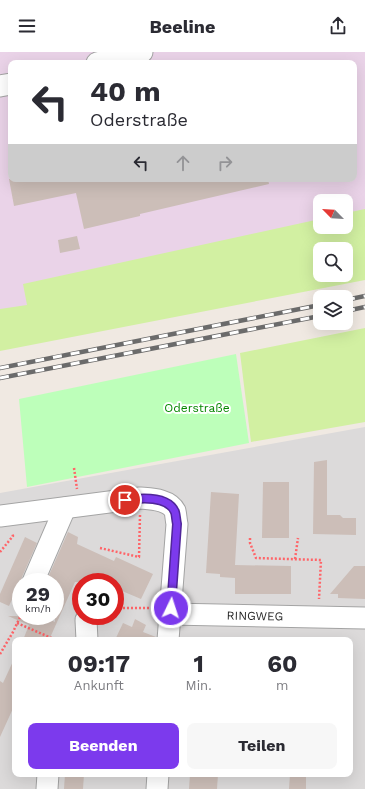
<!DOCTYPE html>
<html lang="de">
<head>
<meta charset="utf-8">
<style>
  :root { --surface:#fff; --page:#f7f7f7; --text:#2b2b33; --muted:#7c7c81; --accent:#7c3aed }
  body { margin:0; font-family:"Work Sans",sans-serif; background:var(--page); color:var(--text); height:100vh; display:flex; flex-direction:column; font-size:15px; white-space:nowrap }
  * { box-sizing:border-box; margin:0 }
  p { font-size:13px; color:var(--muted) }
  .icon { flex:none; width:22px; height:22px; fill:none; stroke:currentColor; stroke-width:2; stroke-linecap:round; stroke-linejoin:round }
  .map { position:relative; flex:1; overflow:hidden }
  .panel { position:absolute; left:12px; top:585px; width:341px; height:140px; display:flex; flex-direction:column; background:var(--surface); border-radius:8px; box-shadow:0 4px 16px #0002 }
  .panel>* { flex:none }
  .hud { position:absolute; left:8px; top:8px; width:349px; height:122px; border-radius:8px; box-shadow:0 4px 16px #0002; background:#fff; color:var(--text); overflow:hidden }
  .needle { width:26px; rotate:294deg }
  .tools { position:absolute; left:313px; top:142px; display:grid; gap:8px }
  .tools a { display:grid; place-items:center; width:40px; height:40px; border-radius:8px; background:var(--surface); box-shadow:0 4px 16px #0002; font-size:20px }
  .speed { position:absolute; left:12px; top:521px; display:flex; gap:8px; font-size:20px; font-weight:700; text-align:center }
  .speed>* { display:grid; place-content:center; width:52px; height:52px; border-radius:50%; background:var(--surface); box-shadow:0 4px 16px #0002; line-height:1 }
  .speed small { font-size:10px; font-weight:400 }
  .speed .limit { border:6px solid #d22; background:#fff; color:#111 }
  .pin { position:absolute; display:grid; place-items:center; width:34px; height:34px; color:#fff; margin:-17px; border:2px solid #fff; border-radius:50%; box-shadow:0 1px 4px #0007 }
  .me { position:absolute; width:44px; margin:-22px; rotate:4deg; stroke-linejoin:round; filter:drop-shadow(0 0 3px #0008) }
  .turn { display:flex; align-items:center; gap:14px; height:84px; padding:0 16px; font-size:18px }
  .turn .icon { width:52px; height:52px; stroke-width:2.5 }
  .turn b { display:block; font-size:28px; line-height:34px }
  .lanes { display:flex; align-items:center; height:38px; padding:0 16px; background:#0003; justify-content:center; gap:20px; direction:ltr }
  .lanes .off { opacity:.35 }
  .eta { display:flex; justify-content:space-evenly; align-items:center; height:68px; text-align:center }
  .eta b { font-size:24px; font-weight:700; line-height:28px }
  .cta { display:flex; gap:8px; margin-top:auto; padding:8px 16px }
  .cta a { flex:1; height:46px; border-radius:8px; background:var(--accent); color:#fff; font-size:16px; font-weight:700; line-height:46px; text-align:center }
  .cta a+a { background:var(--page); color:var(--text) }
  header { display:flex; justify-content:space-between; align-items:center; height:52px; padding:0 16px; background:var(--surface); font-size:18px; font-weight:700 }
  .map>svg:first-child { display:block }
  .residential { fill:#dcdada; fill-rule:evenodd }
  .industrial { fill:#ead3e8; fill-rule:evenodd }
  .grass { fill:#d2f0a2; fill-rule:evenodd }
  .park { fill:#bdffba }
  .building { fill:#ccbeb8 }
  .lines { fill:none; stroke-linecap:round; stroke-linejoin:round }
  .minor-casing { stroke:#a4a4a4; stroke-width:23 }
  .path { stroke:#ff6468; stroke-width:2.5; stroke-dasharray:2 2; stroke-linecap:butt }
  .minor { stroke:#fff; stroke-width:21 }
  .rail-casing { stroke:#6b6b6b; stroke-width:4.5 }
  .rail { stroke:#fff; stroke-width:3; stroke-dasharray:9; stroke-linecap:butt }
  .route-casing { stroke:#51269a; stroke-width:10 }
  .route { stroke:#7c3aed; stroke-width:7 }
  .labels { text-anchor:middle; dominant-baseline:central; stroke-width:4; stroke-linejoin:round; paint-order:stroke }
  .park-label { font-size:12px; fill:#068700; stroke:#fff }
  .street-label { font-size:12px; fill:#1d1d1d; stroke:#fff }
</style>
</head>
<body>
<header><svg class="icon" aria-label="menu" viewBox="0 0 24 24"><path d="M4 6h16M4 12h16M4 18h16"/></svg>Beeline<svg class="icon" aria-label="share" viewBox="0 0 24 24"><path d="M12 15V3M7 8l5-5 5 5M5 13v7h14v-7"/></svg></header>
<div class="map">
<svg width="365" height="737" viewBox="0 0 365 737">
  <rect width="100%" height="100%" fill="#f0e9e2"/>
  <path class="residential" d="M365,375V737H0V441ZM21,530H55V564H21ZM81,530H115V564H81ZM15,588H350V722H15Z"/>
  <path class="industrial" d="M0,0H365V214L346,197H320L0,287ZM11,11H354V127H11ZM320,149H346V175H320Z"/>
  <g class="grass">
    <path d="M365,157V228L0,299V257L27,253L23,232L320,167V175H346V161ZM320,197H346V223H320Z"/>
    <path d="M365,276V370L251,390L240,301Z"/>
  </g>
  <path class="park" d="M236,302L249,391L27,435L19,347Z"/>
  <g class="building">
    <path d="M9,127H268L269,132L140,162V164L84,177L76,141L14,154Z"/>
    <path d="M77,184L80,197L60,201L58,188Z"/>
    <path d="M327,408V463H340L343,466H356V483L313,482L314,410Z"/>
    <path d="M263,430H289V486H262Z"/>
    <path d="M211,440L239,442L235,513L291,514V542H235V526L220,525V522L206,521Z"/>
    <path d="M68,480L78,485L77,492L114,509L116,505L153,522L141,547L115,536V530H75L49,588H23L29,573L8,564H41L55,570V530H46Z"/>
    <path d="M25,485L37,491L22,525L21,530H20L9,554L0,550V542Z"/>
    <path d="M354,514H365V547L338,546V542H330Z"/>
    <path d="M135,567L146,573L143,580L156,585V588H115L123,571L132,575Z"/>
    <path d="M15,605V652L0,685V629L3,631Z"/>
    <path d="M65,722H84L83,737H64Z"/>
    <path d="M190,722H218L217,737H189Z"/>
    <path d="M290,722H306V737H289Z"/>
  </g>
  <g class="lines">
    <defs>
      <g id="minor">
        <path d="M97,11L142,0"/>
        <path d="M0,34L11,32"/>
        <path d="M0,464L140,446C151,447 169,447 175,459C176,463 176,468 177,472L168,588"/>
        <path d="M33,530L65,456"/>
        <path d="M170,562L365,566"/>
        <path d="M86,568L87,588"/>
        <path d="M47,737L48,722"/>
        <path d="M157,737L158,722"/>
      </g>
    </defs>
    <use href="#minor" class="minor-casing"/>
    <g class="path">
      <path d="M74,416L77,437"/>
      <path d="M250,486V491L256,506L321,508L319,547"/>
      <path d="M100,496L139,505L140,463"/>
      <path d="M0,500L13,484L12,481"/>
      <path d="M295,507L298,486"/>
      <path d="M115,556H152"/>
      <path d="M17,571L56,588"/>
      <path d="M0,602L13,580L21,563"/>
    </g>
    <use href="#minor" class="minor"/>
    <defs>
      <g id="rail">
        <path d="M346,248L365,244"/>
        <path d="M346,259L365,255"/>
        <path d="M0,316L320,253"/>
        <path d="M0,326L320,264"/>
      </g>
    </defs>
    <use href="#rail" class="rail-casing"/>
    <use href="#rail" class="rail"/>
  </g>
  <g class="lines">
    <defs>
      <path id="route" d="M125,448C139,446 168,443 175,460C176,463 176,468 177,472L171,556"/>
    </defs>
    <use href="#route" class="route-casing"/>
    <use href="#route" class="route"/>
  </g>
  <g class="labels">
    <g class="park-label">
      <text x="197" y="356">Oderstraße</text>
    </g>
    <g class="street-label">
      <text transform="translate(255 564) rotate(1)">RINGWEG</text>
    </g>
  </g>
</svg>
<div class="tools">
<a><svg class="needle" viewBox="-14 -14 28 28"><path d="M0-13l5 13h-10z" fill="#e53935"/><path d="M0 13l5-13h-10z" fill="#7c7c81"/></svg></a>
<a><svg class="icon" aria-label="search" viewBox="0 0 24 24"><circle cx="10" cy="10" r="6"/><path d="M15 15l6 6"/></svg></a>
<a><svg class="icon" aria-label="layers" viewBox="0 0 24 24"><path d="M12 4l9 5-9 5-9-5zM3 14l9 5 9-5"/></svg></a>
</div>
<div class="speed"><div>29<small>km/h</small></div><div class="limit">30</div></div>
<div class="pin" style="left:125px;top:448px;background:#d93025"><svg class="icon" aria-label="arrive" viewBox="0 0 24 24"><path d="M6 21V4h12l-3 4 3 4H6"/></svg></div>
<svg class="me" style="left:171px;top:556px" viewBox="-20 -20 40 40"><circle r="17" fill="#7c3aed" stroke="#fff" stroke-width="3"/><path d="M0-11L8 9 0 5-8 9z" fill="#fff"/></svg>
<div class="hud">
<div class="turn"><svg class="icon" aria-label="left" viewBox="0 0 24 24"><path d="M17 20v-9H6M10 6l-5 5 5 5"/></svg><div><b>40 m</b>Oderstraße</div></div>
<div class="lanes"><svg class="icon" aria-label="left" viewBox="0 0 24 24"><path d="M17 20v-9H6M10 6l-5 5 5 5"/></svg><svg class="icon off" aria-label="ahead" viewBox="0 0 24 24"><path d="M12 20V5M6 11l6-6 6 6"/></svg><svg class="icon off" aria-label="right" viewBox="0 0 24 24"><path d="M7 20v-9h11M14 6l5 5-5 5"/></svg></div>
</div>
<section class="panel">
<div class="eta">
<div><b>09:17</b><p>Ankunft</p></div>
<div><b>1</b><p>Min.</p></div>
<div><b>60</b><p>m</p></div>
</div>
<div class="cta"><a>Beenden</a><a>Teilen</a></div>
</section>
</div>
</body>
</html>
